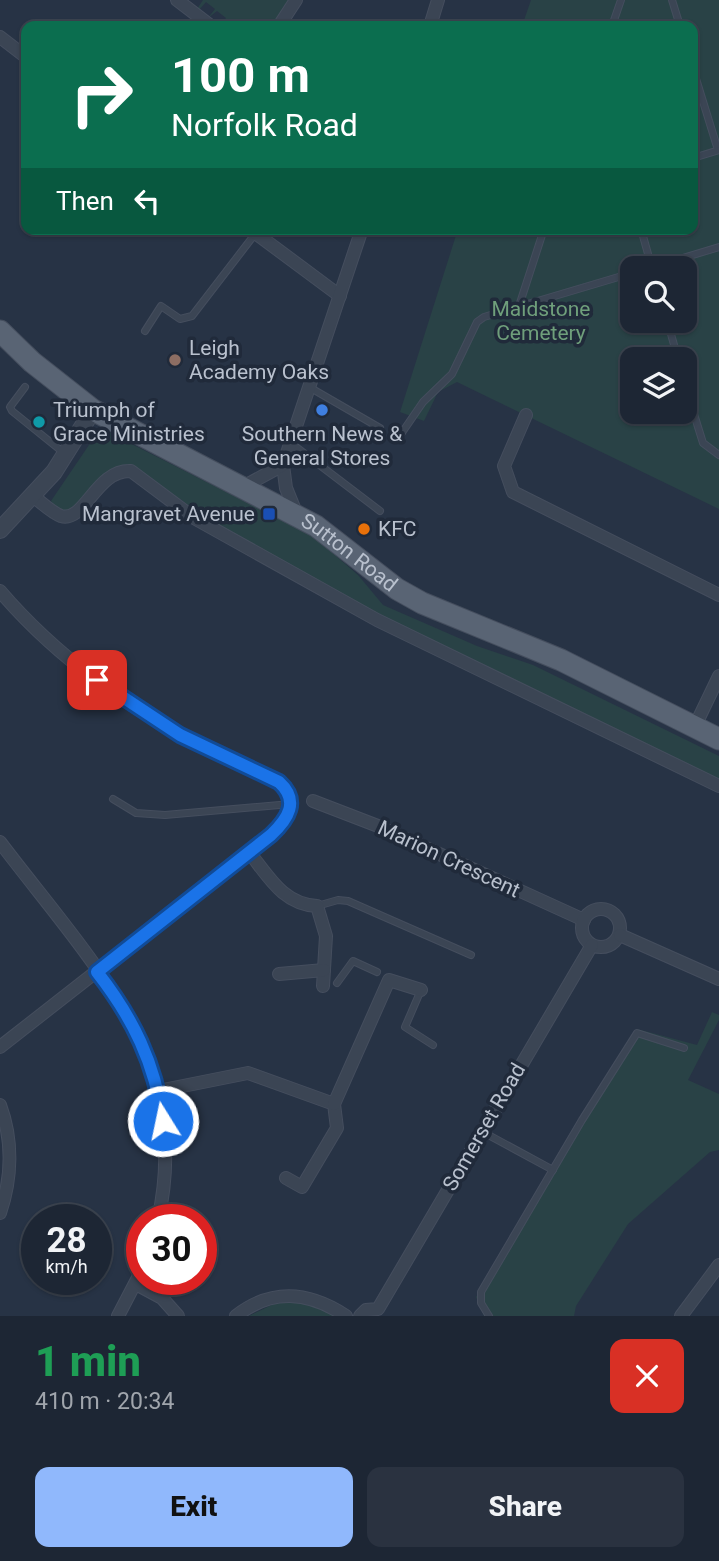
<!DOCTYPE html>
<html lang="en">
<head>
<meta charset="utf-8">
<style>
  :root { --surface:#1d2634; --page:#2a3240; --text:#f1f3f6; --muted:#a0a5ac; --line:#3b434f; --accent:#90b8fc }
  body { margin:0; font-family:Roboto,sans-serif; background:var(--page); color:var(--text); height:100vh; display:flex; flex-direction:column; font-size:26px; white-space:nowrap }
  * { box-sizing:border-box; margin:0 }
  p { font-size:23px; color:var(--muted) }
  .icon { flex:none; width:38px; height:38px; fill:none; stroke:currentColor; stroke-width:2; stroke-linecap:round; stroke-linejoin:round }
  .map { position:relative; height:1316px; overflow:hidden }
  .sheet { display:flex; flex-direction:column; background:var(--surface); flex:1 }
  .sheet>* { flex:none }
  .banner { position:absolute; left:21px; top:21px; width:677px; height:214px; border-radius:14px; box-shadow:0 2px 5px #0004,0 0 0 2px var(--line); background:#0b6e4f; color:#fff; overflow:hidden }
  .fabs { position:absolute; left:620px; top:256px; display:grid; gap:14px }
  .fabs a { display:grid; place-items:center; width:77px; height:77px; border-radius:14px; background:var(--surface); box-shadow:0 2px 5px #0004,0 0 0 2px var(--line); font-size:35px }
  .speed { position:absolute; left:21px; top:1204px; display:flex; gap:14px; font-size:35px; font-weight:700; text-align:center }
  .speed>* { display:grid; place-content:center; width:91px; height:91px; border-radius:50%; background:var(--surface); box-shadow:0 2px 5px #0004,0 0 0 2px var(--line); line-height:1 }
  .speed small { font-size:18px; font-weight:400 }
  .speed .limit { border:10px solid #d22; background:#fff; color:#111 }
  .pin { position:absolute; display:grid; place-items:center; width:60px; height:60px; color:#fff; margin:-30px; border-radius:14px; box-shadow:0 4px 10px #0006 }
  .me { position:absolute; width:77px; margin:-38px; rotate:350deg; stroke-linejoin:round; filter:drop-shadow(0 0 5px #0008) }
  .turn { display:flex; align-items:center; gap:24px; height:147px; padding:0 35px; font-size:32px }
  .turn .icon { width:91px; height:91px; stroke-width:2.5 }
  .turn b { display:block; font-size:49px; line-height:60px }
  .then { display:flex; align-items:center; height:66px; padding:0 35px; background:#0003; gap:14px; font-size:26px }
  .round { display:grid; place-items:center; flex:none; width:74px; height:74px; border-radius:14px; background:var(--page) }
  .headline { display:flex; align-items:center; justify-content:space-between; height:119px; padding:0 35px }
  h1 { font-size:42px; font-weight:800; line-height:52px; color:#1e9e55 }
  .action { display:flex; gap:14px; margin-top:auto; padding:14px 35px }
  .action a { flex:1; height:80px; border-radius:14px; background:var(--accent); color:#111; font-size:28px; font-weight:800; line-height:80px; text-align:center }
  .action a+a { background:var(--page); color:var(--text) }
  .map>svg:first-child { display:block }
  .green { fill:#294246; fill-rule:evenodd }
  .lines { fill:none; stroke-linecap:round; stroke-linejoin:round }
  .service-casing { stroke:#454e5e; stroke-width:8 }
  .minor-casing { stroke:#454e5e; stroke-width:14 }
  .tertiary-casing { stroke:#454e5e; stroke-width:18 }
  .primary-casing { stroke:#454e5e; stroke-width:23 }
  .service { stroke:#3b4554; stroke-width:6 }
  .minor { stroke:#3b4554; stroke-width:12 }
  .tertiary { stroke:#3b4554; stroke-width:16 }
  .primary { stroke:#596474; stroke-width:21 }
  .route-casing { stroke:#114b97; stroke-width:18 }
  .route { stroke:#1a73e8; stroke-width:12 }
  .education-dot { fill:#8d6e63; stroke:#202a3a; stroke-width:2.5 }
  .shop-dot { fill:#3f7fe0; stroke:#202a3a; stroke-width:2.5 }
  .culture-dot { fill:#0f9aa8; stroke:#202a3a; stroke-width:2.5 }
  .transit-dot { fill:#1a4fb4; stroke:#202a3a; stroke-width:2.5 }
  .food-dot { fill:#e8710a; stroke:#202a3a; stroke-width:2.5 }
  .labels { text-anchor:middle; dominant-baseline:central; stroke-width:7; stroke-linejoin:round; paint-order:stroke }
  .park-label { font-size:21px; fill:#6f9f7b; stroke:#202a3a }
  .poi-label { font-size:21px; fill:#b9c1ce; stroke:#202a3a; text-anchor:start }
  .street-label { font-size:21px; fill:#b9c1ce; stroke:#202a3a }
</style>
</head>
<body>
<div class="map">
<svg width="719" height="1316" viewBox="0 0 719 1316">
  <rect width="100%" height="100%" fill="#273345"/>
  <g class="green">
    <path d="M203,0H293L277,26H237L229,20L220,26L226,18L217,11L208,18L215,9L206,2L199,10L197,9Z"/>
    <path d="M531,0H719V509L457,382L438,392L424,421L400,412L458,229H693V26H522ZM632,268H684V320H632ZM632,359H684V411H632Z"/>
    <path d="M108,432L313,536L358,575L383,605L477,646L533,665L719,756V782L375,615L216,525L138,469L132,467L69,512L55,508L51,501L91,442Z"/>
    <path d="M712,1012L719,1015V1020L688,1080L719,1094V1150L710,1152L628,1224L576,1306L574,1316H484L476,1297L637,1029L697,1045Z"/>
    <path d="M299,1301L338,1316H249L278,1302Z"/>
  </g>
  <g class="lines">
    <defs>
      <g id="service">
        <path d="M672,0L680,26"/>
        <path d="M612,26L621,0"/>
        <path d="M693,69L718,150"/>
        <path d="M693,158L719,150"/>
        <path d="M641,229L652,268"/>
        <path d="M650,268L719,247"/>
        <path d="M519,306L544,229"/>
        <path d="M667,320L678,359"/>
        <path d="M145,331L161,306L180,319L192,316L255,234"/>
        <path d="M684,382L703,443L719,455"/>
        <path d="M25,387L10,407L12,411L64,453"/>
        <path d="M309,387L380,428"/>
        <path d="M399,437L423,402L452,374L477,322L484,317L632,273"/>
        <path d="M292,444L380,511"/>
        <path d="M113,799L136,813L165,815L291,804"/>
        <path d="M317,906L338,900L348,901L471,955"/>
        <path d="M337,983L353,961L377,972"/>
        <path d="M421,990L405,1027L433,1045"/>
        <path d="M481,1131L553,1170"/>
        <path d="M489,1316L481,1303V1292L582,1120L637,1033L684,1048"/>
      </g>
      <g id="minor">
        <path d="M177,0L211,26"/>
        <path d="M279,26L296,0"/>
        <path d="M430,26L438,0"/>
        <path d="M0,37L26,57"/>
        <path d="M250,229L340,296"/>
        <path d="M526,415L504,466L513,492L719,595"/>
        <path d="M283,465L286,488L297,515"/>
        <path d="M241,488L283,465L362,229"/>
        <path d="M34,497C41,502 52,513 61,516C85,523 96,469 131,471L194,518L377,620L719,786"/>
        <path d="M0,591C58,659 136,713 216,753C233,762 277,774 286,790C298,809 285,822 271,835L0,1047"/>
        <path d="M695,726L719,676"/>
        <path d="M313,801L378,826L584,920"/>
        <path d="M0,842C89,960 194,1059 158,1220"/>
        <path d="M249,852C269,877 283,904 317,906L326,936L323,986"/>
        <circle cx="601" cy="928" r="19"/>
        <path d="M620,935L719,979"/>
        <path d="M279,974L324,970"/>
        <path d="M158,1091L248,1073L334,1104L337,1128L302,1187L286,1178"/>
        <path d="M334,1104L389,980L421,990"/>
        <path d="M0,1105C13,1140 12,1178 0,1213"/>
        <path d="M136,1284L162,1298L178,1316"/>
        <path d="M118,1316L142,1270"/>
        <path d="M236,1316C272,1288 308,1291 346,1316"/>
        <path d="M360,1316L366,1310L378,1309L592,945"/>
        <path d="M681,1316L719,1265"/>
      </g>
      <path id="tertiary" d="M0,530L54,472L93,410"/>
      <g id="primary">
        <path id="s1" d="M0,331L32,362L93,410L316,526L397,589L422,603L561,660L719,739"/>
      </g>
    </defs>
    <use href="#service" class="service-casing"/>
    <use href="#minor" class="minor-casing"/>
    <use href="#tertiary" class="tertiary-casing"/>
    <use href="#primary" class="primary-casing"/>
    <use href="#service" class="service"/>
    <use href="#minor" class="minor"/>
    <use href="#tertiary" class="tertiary"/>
    <use href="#primary" class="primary"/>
  </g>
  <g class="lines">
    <defs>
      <path id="route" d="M97,680L180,735L279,782C300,801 288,819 271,835L97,972C133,1018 155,1063 163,1121"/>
    </defs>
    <use href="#route" class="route-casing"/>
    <use href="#route" class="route"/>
  </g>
  <circle class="education-dot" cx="175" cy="360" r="7"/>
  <circle class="shop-dot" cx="322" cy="410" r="7"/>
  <circle class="culture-dot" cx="39" cy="422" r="7"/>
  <rect class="transit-dot" x="262" y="507" width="14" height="14" rx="3.5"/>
  <circle class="food-dot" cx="364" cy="529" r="7"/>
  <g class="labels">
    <g class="park-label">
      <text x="541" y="309">Maidstone<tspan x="541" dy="24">Cemetery</tspan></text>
    </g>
    <g class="poi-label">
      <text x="189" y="348">Leigh<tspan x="189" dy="24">Academy Oaks</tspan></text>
      <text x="53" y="410">Triumph of<tspan x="53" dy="24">Grace Ministries</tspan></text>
      <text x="322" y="434" text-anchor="middle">Southern News &amp;<tspan x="322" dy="24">General Stores</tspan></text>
      <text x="255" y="514" text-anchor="end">Mangravet Avenue</text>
      <text x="378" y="529">KFC</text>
    </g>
    <g class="street-label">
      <text stroke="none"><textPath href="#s1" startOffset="416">Sutton Road</textPath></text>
      <text transform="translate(449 859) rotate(25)">Marion Crescent</text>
      <text transform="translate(484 1127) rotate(-60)">Somerset Road</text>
    </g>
  </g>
</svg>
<div class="fabs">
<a><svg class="icon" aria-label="search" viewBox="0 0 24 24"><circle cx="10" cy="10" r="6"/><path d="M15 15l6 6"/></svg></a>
<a><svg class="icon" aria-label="layers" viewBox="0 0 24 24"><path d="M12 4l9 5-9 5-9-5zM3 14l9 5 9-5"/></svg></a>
</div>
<div class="speed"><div>28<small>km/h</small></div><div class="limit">30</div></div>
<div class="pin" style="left:97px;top:680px;background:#d93025"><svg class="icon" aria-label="arrive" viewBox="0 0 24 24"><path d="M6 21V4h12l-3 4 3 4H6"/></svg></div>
<svg class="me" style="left:163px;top:1121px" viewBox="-20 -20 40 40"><circle r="17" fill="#1a73e8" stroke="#fff" stroke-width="3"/><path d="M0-11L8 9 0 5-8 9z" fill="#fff"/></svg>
<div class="banner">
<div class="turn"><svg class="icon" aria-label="right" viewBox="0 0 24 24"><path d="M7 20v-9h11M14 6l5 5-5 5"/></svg><div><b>100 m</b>Norfolk Road</div></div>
<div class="then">Then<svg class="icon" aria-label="left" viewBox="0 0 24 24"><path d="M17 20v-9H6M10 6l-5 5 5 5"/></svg></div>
</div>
</div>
<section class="sheet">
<div class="headline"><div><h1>1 min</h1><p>410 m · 20:34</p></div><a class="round" style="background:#d93025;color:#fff"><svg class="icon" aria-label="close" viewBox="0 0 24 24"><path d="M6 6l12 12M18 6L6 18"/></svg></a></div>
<div class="action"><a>Exit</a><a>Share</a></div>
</section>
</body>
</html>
